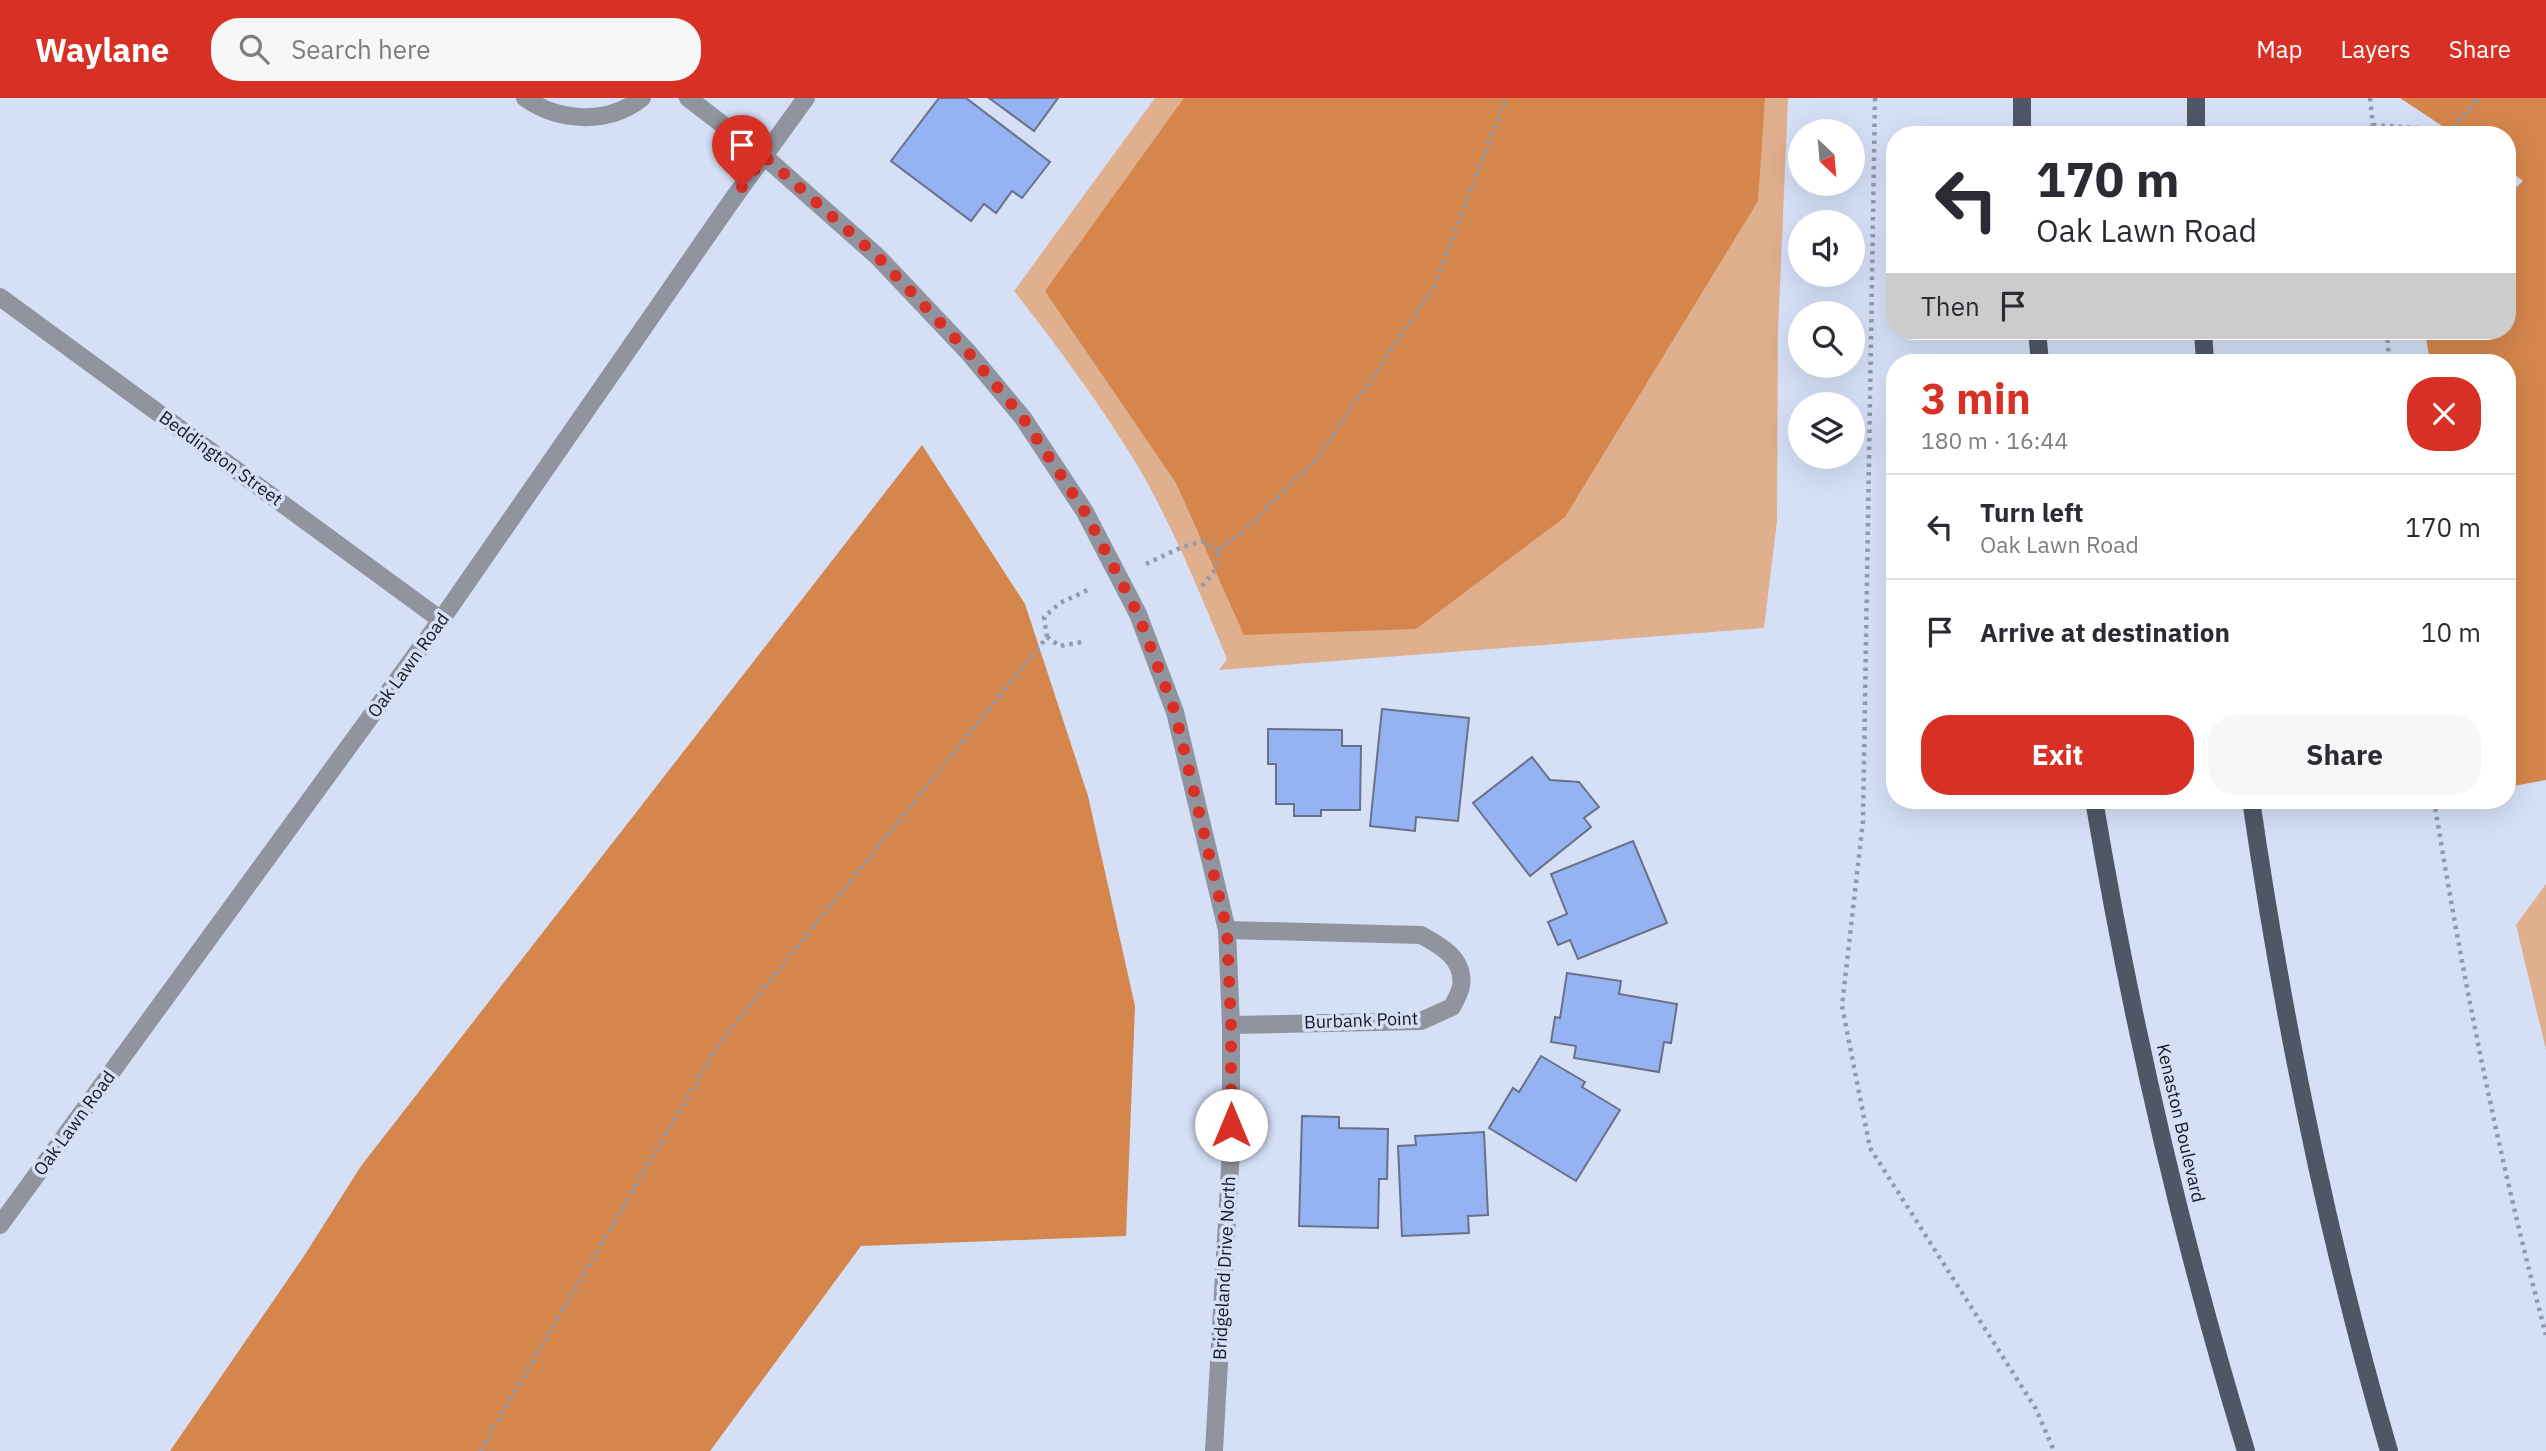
<!DOCTYPE html>
<html lang="en">
<head>
<meta charset="utf-8">
<style>
  :root { --surface:#fff; --page:#f7f7f7; --text:#2b2b33; --muted:#7c7c81; --line:#e1e1e2; --accent:#d93025 }
  body { margin:0; font-family:"IBM Plex Sans",sans-serif; background:var(--page); color:var(--text); height:100vh; display:flex; flex-direction:column; font-size:26px; white-space:nowrap }
  * { box-sizing:border-box; margin:0 }
  p { font-size:23px; color:var(--muted) }
  .icon { flex:none; width:38px; height:38px; fill:none; stroke:currentColor; stroke-width:2; stroke-linecap:round; stroke-linejoin:round }
  .map { position:relative; flex:1; overflow:hidden }
  .panel { position:absolute; left:1886px; top:256px; width:630px; height:455px; display:flex; flex-direction:column; background:var(--surface); border-radius:28px; box-shadow:0 7px 28px #0002 }
  .panel>* { flex:none }
  .banner { position:absolute; left:1886px; top:28px; width:630px; height:214px; border-radius:28px; box-shadow:0 7px 28px #0002; background:#fff; color:var(--text); overflow:hidden }
  .needle { width:46px; rotate:154deg }
  .fabs { position:absolute; left:1788px; top:21px; display:grid; gap:14px }
  .fabs a { display:grid; place-items:center; width:77px; height:77px; border-radius:50%; background:var(--surface); box-shadow:0 7px 28px #0002; font-size:35px }
  .pin { position:absolute; display:grid; place-items:center; width:60px; height:60px; color:#fff; margin:-72px -30px; border-radius:50% 50% 50% 0; rotate:-45deg; box-shadow:0 0 7px #0007 }
  .pin .icon { rotate:45deg }
  .me { position:absolute; width:77px; margin:-38px; rotate:0deg; stroke-linejoin:round; filter:drop-shadow(0 0 5px #0008) }
  .turn { display:flex; align-items:center; gap:24px; height:147px; padding:0 35px; font-size:32px }
  .turn .icon { width:91px; height:91px; stroke-width:2.5 }
  .turn b { display:block; font-size:49px; line-height:60px }
  .then { display:flex; align-items:center; height:66px; padding:0 35px; background:#0003; gap:14px; font-size:26px }
  .round { display:grid; place-items:center; flex:none; width:74px; height:74px; border-radius:28px; background:var(--page) }
  .head { display:flex; align-items:center; justify-content:space-between; height:119px; padding:0 35px }
  h1 { font-size:42px; font-weight:700; line-height:52px; color:var(--accent) }
  .action { display:flex; gap:14px; margin-top:auto; padding:14px 35px }
  .action a { flex:1; height:80px; border-radius:28px; background:var(--accent); color:#fff; font-size:28px; font-weight:700; line-height:80px; text-align:center }
  .action a+a { background:var(--page); color:var(--text) }
  ul { padding:0; list-style:none }
  li { display:flex; align-items:center; gap:21px; height:105px; padding:0 35px; border-top:2px solid var(--line) }
  li div { flex:1 }
  li b { display:block; font-size:26px }
  li em { font-style:normal }
  header { display:flex; align-items:center; gap:42px; box-sizing:border-box; height:98px; padding:0 35px; background:var(--accent); color:#fff }
  header strong { font-size:33px }
  nav { display:flex; gap:38px; margin-inline-start:auto; font-size:24px }
  .search { width:490px; height:63px; background:var(--page); display:flex; align-items:center; gap:18px; box-sizing:border-box; padding:0 24px; border-radius:28px; color:var(--muted); font-size:26px }
  .map>svg:first-child { display:block }
  .green { fill:#e0af8d }
  .forest { fill:#d4864c }
  .building { fill:#95b2f2; stroke:#687186; stroke-width:2 }
  .lines { fill:none; stroke-linecap:round; stroke-linejoin:round }
  .path { stroke:#929aac; stroke-width:4.5; stroke-dasharray:3.5 5; stroke-linecap:butt }
  .minor { stroke:#90949e; stroke-width:18 }
  .major { stroke:#4f5767; stroke-width:18 }
  .route { stroke:#d93025; stroke-width:12; stroke-dasharray:0 21.6 }
  .labels { text-anchor:middle; dominant-baseline:central; stroke-width:7; stroke-linejoin:round; paint-order:stroke }
  .street-label { font-size:18px; fill:#161921; stroke:#d5e0f7 }
</style>
</head>
<body>
<header>
<strong>Waylane</strong>
<div class="search"><svg class="icon" aria-label="search" viewBox="0 0 24 24"><circle cx="10" cy="10" r="6"/><path d="M15 15l6 6"/></svg>Search here</div>
<nav><a>Map</a><a>Layers</a><a>Share</a></nav>
</header>
<div class="map">
<svg width="2546" height="1353" viewBox="0 0 2546 1353">
  <rect width="100%" height="100%" fill="#d5e0f7"/>
  <g class="green">
    <path d="M1155,0H1788L1778,234L1777,423L1764,530L1219,572L1227,561C1200,495 1173,428 1137,367C1100,306 1058,249 1014,193Z"/>
    <path d="M2546,786V952L2516,827Z"/>
  </g>
  <g class="forest">
    <path d="M1184,0H1765L1758,103L1565,419L1416,531L1244,537L1176,385L1045,193Z"/>
    <path d="M2400,0H2546V682L2508,689V264H2430L2425,233H2508V97L2523,83L2508,72V37H2456Z"/>
    <path d="M922,347L1025,506L1088,698L1135,908L1126,1138L861,1148L710,1353H170L304,1158L361,1068Z"/>
  </g>
  <g class="building">
    <path d="M939,0H966L1050,64L1022,100L1012,93L996,115L984,106L971,123L891,63Z"/>
    <path d="M989,0H1058L1034,33Z"/>
    <path d="M1382,611L1469,620L1458,723L1416,719L1415,733L1370,728Z"/>
    <path d="M1268,631L1342,632V648H1361L1360,712H1321V718H1294V706H1276V666H1268Z"/>
    <path d="M1532,659L1550,682L1579,684L1599,709L1584,720L1591,729L1530,778L1473,705Z"/>
    <path d="M1633,743L1667,825L1578,861L1570,842L1558,847L1548,824L1567,816L1551,776Z"/>
    <path d="M1567,875L1621,883L1619,896L1677,906L1671,945L1664,944L1659,974L1574,960L1576,948L1551,944L1555,919L1560,920Z"/>
    <path d="M1541,958L1585,984L1582,989L1620,1012L1576,1083L1489,1030L1513,990L1519,994Z"/>
    <path d="M1302,1018L1339,1019V1030L1388,1031L1387,1081H1379L1378,1130L1299,1128Z"/>
    <path d="M1484,1034L1488,1117L1468,1118L1469,1135L1402,1138L1398,1048L1416,1047L1415,1038Z"/>
  </g>
  <g class="lines">
    <g class="path">
      <path d="M1875,0L1863,723L1842,908L1870,1050L2036,1311L2054,1353"/>
      <path d="M2370,0L2374,37"/>
      <path d="M2373,27L2449,32"/>
      <path d="M2447,37L2478,0"/>
      <path d="M2387,233L2389,264"/>
      <path d="M1146,466L1182,449L1204,443L1218,453"/>
      <path d="M1202,488L1216,471L1218,453L1246,431L1318,359L1434,189L1506,0"/>
      <path d="M1047,539L1044,519L1060,505L1090,491"/>
      <path d="M2434,702C2463,882 2499,1061 2546,1237"/>
      <path d="M480,1353L718,947L1047,539L1060,548L1082,544"/>
    </g>
    <g class="minor">
      <path d="M525,0C559,24 608,27 642,0"/>
      <path d="M688,0L764,58L878,159L968,254L1023,320L1085,414L1138,516L1175,614L1227,832L1231,927V1052L1214,1353"/>
      <path d="M0,199L441,522"/>
      <path d="M1227,832L1421,837C1441,848 1465,861 1461,888C1460,895 1455,903 1452,909L1421,923L1231,927"/>
      <path d="M0,1127L441,522L730,105L806,0"/>
    </g>
    <g class="major">
      <path d="M2196,0V37"/>
      <path d="M2022,37V0"/>
      <path d="M2037,233L2040,264"/>
      <path d="M2203,233L2205,264"/>
      <path d="M2094,702C2131,922 2181,1140 2246,1353"/>
      <path d="M2251,702C2283,921 2327,1140 2389,1353"/>
    </g>
  </g>
  <g class="lines">
    <path class="route" d="M742,89L764,58L878,159L968,254L1023,320L1085,414L1138,516L1175,614L1227,832L1231,927V1027"/>
  </g>
  <g class="labels">
    <g class="street-label">
      <text transform="translate(221 360) rotate(36)">Beddington Street</text>
      <text transform="translate(408 567) rotate(-54)">Oak Lawn Road</text>
      <text transform="translate(1361 922) rotate(-2)">Burbank Point</text>
      <text transform="translate(74 1025) rotate(-54)">Oak Lawn Road</text>
      <text transform="translate(2181 1025) rotate(77)">Kenaston Boulevard</text>
      <text transform="translate(1224 1170) rotate(-87)">Bridgeland Drive North</text>
    </g>
  </g>
</svg>
<div class="fabs">
<a><svg class="needle" viewBox="-14 -14 28 28"><path d="M0-13l5 13h-10z" fill="#e53935"/><path d="M0 13l5-13h-10z" fill="#7c7c81"/></svg></a>
<a><svg class="icon" aria-label="sound" viewBox="0 0 24 24"><path d="M4 9h4l5-4v14l-5-4H4zM17 9q2 3 0 6"/></svg></a>
<a><svg class="icon" aria-label="search" viewBox="0 0 24 24"><circle cx="10" cy="10" r="6"/><path d="M15 15l6 6"/></svg></a>
<a><svg class="icon" aria-label="layers" viewBox="0 0 24 24"><path d="M12 4l9 5-9 5-9-5zM3 14l9 5 9-5"/></svg></a>
</div>
<div class="pin" style="left:742px;top:89px;background:#d93025"><svg class="icon" aria-label="arrive" viewBox="0 0 24 24"><path d="M6 21V4h12l-3 4 3 4H6"/></svg></div>
<svg class="me" style="left:1231px;top:1027px" viewBox="-20 -20 40 40"><circle r="19" fill="#fff"/><path d="M0-13L10 11 0 6-10 11z" fill="#d93025"/></svg>
<div class="banner">
<div class="turn"><svg class="icon" aria-label="left" viewBox="0 0 24 24"><path d="M17 20v-9H6M10 6l-5 5 5 5"/></svg><div><b>170 m</b>Oak Lawn Road</div></div>
<div class="then">Then<svg class="icon" aria-label="arrive" viewBox="0 0 24 24"><path d="M6 21V4h12l-3 4 3 4H6"/></svg></div>
</div>
<section class="panel">
<div class="head"><div><h1>3 min</h1><p>180 m · 16:44</p></div><a class="round" style="background:#d93025;color:#fff"><svg class="icon" aria-label="close" viewBox="0 0 24 24"><path d="M6 6l12 12M18 6L6 18"/></svg></a></div>
<ul>
<li><svg class="icon" aria-label="left" viewBox="0 0 24 24"><path d="M17 20v-9H6M10 6l-5 5 5 5"/></svg><div><b>Turn left</b><p>Oak Lawn Road</p></div><em>170 m</em></li>
<li><svg class="icon" aria-label="arrive" viewBox="0 0 24 24"><path d="M6 21V4h12l-3 4 3 4H6"/></svg><div><b>Arrive at destination</b></div><em>10 m</em></li>
</ul>
<div class="action"><a>Exit</a><a>Share</a></div>
</section>
</div>
</body>
</html>
